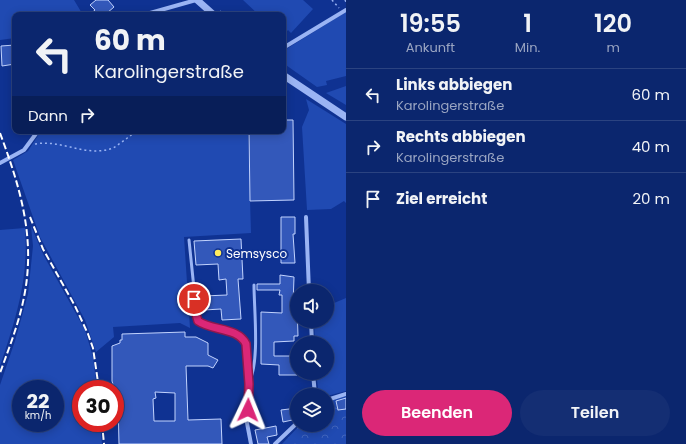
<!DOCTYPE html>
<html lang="de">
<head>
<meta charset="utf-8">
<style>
  :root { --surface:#0b266e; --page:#142e73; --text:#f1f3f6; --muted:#9aa5c2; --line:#2b4381; --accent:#db2777 }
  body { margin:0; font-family:Poppins,sans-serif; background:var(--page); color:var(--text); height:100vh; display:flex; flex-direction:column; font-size:15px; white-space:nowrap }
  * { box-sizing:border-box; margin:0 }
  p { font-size:13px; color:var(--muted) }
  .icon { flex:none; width:22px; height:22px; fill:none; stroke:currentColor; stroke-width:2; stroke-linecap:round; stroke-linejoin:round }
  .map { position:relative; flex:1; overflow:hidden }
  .panel { display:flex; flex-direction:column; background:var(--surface); width:340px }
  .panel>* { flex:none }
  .guide { position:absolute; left:12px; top:12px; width:274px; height:122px; border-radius:8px; box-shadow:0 2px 10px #0003,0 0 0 1px var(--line); background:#0b266e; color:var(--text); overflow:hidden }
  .controls { position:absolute; left:290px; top:284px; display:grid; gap:8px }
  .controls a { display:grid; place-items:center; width:44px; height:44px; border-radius:50%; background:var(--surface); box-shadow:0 2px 10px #0003,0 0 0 1px var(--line); font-size:20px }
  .speed { position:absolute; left:12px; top:380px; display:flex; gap:8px; font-size:20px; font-weight:700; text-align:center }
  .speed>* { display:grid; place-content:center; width:52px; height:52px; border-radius:50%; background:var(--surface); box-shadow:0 2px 10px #0003,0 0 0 1px var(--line); line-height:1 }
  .speed small { font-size:10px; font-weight:400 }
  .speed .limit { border:6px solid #d22; background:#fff; color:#111 }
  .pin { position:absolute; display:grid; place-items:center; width:34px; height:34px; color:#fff; margin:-17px; border:2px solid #fff; border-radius:50%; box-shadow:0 1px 4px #0007 }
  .me { position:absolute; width:44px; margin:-22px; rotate:2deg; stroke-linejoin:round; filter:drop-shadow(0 0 3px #0008) }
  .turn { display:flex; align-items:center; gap:14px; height:84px; padding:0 16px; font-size:18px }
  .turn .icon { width:52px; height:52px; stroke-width:2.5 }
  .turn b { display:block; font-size:28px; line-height:34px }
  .then { display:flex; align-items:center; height:38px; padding:0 16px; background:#0003; gap:8px; font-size:15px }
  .eta { display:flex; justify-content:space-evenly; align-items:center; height:68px; text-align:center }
  .eta b { font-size:24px; font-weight:600; line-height:28px }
  .action { display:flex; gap:8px; margin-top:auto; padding:8px 16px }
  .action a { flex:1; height:46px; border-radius:24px; background:var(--accent); color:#fff; font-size:16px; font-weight:600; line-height:46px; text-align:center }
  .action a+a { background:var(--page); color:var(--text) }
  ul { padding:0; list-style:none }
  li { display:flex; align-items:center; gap:12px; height:52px; padding:0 16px; border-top:1px solid var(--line) }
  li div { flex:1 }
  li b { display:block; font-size:15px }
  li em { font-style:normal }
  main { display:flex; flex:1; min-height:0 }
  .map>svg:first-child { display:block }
  .grass { fill:#204ab2; fill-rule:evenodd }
  .park { fill:url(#park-crowns) }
  .building { fill:#3358ba; stroke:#c2d3fe; fill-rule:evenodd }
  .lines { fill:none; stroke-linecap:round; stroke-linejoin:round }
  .path { stroke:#9ab4f4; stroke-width:1.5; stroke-dasharray:2 3; stroke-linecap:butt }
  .service { stroke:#9ab4f4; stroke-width:3 }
  .minor { stroke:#9ab4f4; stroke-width:4 }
  .tertiary { stroke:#9ab4f4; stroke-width:7 }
  .rail { stroke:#fff; stroke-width:2; stroke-dasharray:7 3; stroke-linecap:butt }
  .route-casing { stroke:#8e194d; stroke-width:10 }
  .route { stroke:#db2777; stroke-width:7 }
  .poi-dot { fill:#ffeb5d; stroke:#0f3292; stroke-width:1.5 }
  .labels { text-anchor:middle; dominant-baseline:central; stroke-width:4; stroke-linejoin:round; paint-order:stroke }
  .poi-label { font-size:12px; fill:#fff; stroke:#0f3292; text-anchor:start }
</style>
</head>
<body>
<main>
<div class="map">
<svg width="346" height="444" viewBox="0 0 346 444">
  <defs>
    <pattern id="park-crowns" width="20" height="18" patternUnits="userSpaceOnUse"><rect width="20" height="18" fill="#204ab2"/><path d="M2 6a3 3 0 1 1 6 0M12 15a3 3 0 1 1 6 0" fill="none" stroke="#4165be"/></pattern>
  </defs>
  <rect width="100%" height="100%" fill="#0f3292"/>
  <g class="grass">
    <path d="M0,0H74L83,15H15V38L0,40Z"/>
    <path d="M243,0H303L313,9L291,33L288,30L283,36V15H259Z"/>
    <path d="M346,12V76L326,81L327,85L317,87L283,63V51Z"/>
    <path d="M346,86V105L326,93Z"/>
    <path d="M306,99L346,124V203L344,201L331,209L307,210L302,127L309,110Z"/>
    <path d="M41,131H248L251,233L184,237L190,328L180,323L113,327L114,337L96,352L85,320L40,237L13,160L28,151Z"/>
    <path d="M31,226L44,256L85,330L93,357L97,389H81V423H100L102,444H0V385L15,341L28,294L33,246ZM21,389H55V423H21Z"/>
    <path d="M25,228C29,279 16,318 0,366V230Z"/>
    <path d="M346,298V391L327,396V395H319L316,373H327V343H315L314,321H327V306Z"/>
  </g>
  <path class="park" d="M346,396V444H282L300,425H327V402Z"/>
  <g class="building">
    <path d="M96,0H108L114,7L107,13L108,15H89L95,10L90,5Z"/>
    <path d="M15,45V64L2,66L1,46Z"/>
    <path d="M283,120H293L294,200L250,201L249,131H283Z"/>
    <path d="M281,217H295V234H293L295,263H281Z"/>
    <path d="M241,239L243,279H238L241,319L222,320L221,309L204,310L203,296L227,295L226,279L219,280L218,264L196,265L194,241Z"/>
    <path d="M280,275L294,277L293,305H297L298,336H294V341L274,342V356H297V375H279V365L261,364V312L282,313V295H279L280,290H257V284H280Z"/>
    <path d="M185,332V337H196L208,343V355L218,360L213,368L208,366H186L188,420L221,419L222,444H119L118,402L112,381V346L120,343V340H122V334ZM155,392L175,393V421H154L153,399L156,398Z"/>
    <path d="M346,398V409L338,410L336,401Z"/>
    <path d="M297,408V419L283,422L281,410Z"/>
    <path d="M276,426L277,435L267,437L269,444H258L255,430Z"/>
  </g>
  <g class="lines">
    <g class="path">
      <path d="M332,0L339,8"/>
      <path d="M345,0L346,2"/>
      <path d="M220,11L225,15"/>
      <path d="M35,144C61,139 87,158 113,148C120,144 127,138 134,133"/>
    </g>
    <g class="service">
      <path d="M189,240L197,318L201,323C215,327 239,330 246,344L249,384"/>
      <path d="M249,382C260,362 254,310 254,285"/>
    </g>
    <g class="minor">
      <path d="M143,15L196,0"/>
      <path d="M283,48L346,10"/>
      <path d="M0,163L24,150L38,131"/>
      <path d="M306,217L309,291"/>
      <path d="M311,321L312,343"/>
      <path d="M313,373L315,395"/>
      <path d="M249,384L247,423L251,444"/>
      <path d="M327,400L346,394"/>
      <path d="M275,444L297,423"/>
    </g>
    <g class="tertiary">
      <path d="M197,0L214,15"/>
      <path d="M283,75L346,117"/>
    </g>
    <g class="rail">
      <path d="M0,133C20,187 36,238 24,297C19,323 9,348 0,373"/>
      <path d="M30,217L43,249L75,306L88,334L93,348L99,389"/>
      <path d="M102,423L104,444"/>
    </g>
  </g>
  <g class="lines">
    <defs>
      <path id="route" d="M194,299L196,314L198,321C212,331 238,327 246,344L249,384L248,410"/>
    </defs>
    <use href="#route" class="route-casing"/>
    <use href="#route" class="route"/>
  </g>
  <circle class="poi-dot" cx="218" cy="253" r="4"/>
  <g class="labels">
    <g class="poi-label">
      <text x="226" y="253">Semsysco</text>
    </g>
  </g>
</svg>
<div class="controls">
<a><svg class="icon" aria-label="sound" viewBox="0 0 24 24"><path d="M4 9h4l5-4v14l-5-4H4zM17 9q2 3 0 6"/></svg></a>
<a><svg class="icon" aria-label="search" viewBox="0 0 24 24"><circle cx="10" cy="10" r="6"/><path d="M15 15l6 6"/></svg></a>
<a><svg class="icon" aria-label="layers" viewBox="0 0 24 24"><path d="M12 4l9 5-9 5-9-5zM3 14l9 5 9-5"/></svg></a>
</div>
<div class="speed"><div>22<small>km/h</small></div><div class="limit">30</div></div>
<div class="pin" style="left:194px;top:299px;background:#d93025"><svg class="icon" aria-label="arrive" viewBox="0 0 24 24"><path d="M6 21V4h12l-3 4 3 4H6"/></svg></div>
<svg class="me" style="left:248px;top:410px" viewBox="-20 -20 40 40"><path d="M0-17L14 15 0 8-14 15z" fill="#db2777" stroke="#fff" stroke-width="4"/></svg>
<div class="guide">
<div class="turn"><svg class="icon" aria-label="left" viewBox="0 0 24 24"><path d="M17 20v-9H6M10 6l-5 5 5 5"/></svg><div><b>60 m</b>Karolingerstraße</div></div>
<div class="then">Dann<svg class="icon" aria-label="right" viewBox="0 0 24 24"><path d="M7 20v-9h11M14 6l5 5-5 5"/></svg></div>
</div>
</div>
<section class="panel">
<div class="eta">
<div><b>19:55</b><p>Ankunft</p></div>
<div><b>1</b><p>Min.</p></div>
<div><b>120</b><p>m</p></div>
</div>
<ul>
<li><svg class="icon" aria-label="left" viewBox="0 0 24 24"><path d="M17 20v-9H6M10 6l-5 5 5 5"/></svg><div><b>Links abbiegen</b><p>Karolingerstraße</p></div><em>60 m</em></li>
<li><svg class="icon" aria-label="right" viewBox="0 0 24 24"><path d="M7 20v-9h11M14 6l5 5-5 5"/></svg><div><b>Rechts abbiegen</b><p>Karolingerstraße</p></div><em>40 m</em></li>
<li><svg class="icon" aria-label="arrive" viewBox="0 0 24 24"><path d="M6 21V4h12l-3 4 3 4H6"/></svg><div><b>Ziel erreicht</b></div><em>20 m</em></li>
</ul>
<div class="action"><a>Beenden</a><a>Teilen</a></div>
</section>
</main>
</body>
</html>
